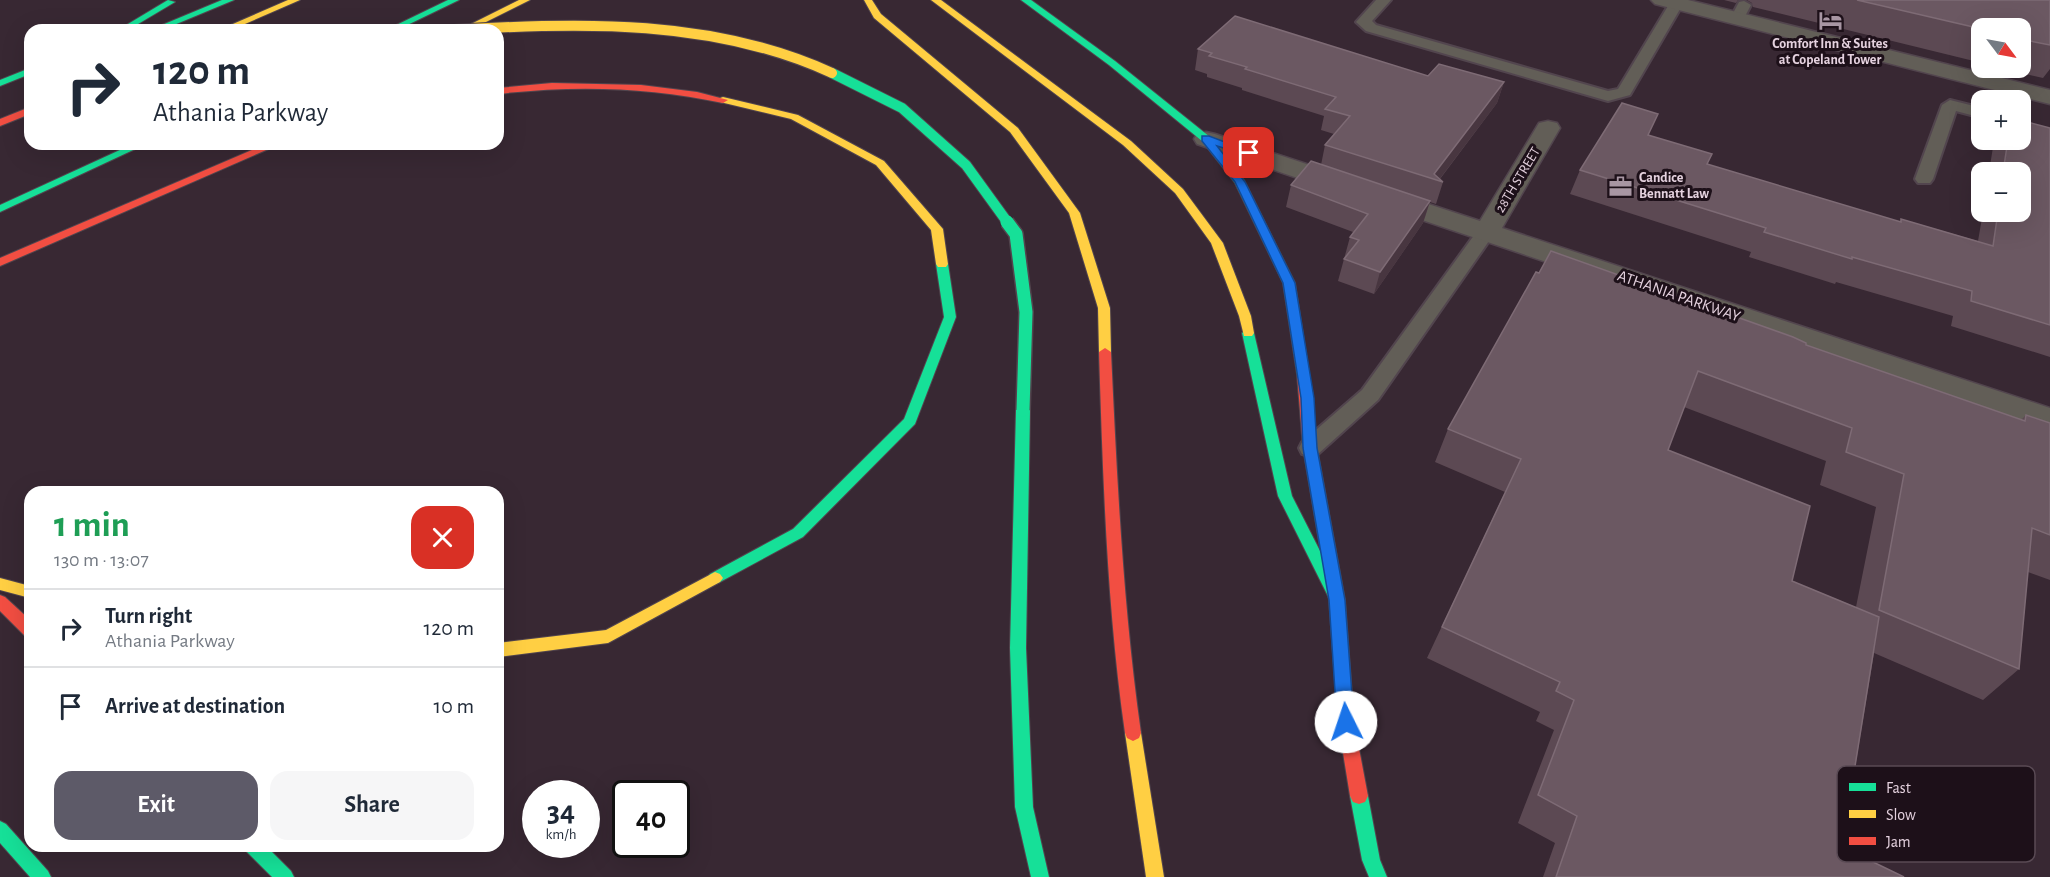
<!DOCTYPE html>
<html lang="en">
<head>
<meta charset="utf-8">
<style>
  :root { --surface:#fff; --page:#f6f6f7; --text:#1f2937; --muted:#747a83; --line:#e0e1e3; --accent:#5d5a68 }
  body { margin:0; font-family:"Alegreya Sans",sans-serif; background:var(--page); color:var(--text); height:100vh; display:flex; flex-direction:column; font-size:22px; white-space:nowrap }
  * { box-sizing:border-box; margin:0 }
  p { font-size:20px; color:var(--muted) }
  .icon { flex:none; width:33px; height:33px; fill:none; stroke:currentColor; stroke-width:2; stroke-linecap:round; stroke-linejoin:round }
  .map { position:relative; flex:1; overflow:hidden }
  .side { position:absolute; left:24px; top:486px; width:480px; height:366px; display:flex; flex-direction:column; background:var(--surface); border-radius:18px; box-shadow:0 6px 24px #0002 }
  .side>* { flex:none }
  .guide { position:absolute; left:24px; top:24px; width:480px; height:126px; border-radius:18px; box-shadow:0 6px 24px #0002; background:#fff; color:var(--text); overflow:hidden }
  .needle { width:39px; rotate:122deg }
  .fabs { position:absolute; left:1971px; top:18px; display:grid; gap:12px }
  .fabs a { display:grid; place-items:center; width:60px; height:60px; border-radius:12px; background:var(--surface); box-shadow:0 6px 24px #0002; font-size:30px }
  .speed { position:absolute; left:522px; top:780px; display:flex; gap:12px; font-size:30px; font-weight:700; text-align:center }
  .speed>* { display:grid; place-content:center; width:78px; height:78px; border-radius:50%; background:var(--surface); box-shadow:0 6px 24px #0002; line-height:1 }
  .speed small { font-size:15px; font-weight:400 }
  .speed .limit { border:3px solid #111; border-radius:9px; background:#fff; color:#111 }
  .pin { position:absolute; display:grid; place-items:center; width:51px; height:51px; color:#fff; margin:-26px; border-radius:12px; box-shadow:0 3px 9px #0006 }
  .me { position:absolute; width:66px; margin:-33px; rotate:356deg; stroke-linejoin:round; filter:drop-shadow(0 0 4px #0008) }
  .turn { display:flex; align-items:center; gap:21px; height:126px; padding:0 30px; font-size:27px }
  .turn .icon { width:78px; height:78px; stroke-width:2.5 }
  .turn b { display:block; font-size:42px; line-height:51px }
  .round { display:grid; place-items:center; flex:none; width:63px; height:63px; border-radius:18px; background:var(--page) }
  .summary { display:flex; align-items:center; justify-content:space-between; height:102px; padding:0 30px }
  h1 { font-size:36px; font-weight:700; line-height:45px; color:#1e9e55 }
  .button { display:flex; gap:12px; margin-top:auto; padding:12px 30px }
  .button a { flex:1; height:69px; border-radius:18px; background:var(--accent); color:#fff; font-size:24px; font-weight:700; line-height:69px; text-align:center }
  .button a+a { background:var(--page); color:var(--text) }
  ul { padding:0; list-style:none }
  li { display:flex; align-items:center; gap:18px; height:78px; padding:0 30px; border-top:2px solid var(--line) }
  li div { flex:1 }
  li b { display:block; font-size:22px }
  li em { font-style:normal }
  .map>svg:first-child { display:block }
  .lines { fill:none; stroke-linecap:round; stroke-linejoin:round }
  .lane-casing { stroke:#52454e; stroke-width:4 }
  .street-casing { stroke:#52454e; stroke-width:3 }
  .fast-casing { stroke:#52454e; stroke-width:2 }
  .slow-casing { stroke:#52454e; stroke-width:2 }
  .jam-casing { stroke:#52454e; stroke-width:2 }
  .lane { fill:#625e57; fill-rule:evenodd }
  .street { fill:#625e57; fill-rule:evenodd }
  .fast { fill:#16e098; fill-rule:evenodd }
  .slow { fill:#ffcf43; fill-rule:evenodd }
  .jam { fill:#f24e42; fill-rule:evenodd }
  .fast-bridge-far1-casing { stroke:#52454e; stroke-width:12; stroke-linecap:butt }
  .fast-bridge-casing { stroke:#52454e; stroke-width:16; stroke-linecap:butt }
  .slow-bridge-casing { stroke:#52454e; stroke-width:12; stroke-linecap:butt }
  .fast-bridge-far1 { stroke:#16e098; stroke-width:10 }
  .fast-bridge { stroke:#16e098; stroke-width:13 }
  .slow-bridge { stroke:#ffcf43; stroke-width:10 }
  .wall { fill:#5c4953; fill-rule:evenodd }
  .shaded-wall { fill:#483640 }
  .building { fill:#6b5862; stroke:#7e6b75; stroke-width:1.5 }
  .route { fill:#1a73e8; stroke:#114b97; stroke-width:1.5 }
  .labels { text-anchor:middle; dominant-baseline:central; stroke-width:6; stroke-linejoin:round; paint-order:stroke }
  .far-poi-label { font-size:14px; font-weight:bold; fill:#e5d2df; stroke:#1d1019 }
  .far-street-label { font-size:14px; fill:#e5d2df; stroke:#1d1019 }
  .street-label { font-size:16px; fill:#e5d2df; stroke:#1d1019 }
  .key { fill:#1d1019; stroke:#594a54; stroke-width:1.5 }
  .key-label { font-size:16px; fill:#e5d2df }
</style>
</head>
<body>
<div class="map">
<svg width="2050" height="877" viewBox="0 0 2050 877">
  <rect width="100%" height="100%" fill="#382833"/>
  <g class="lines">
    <defs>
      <g id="lane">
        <path d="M1376,0H1391L1372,21L1376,25L1608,91L1618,89L1671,1H1681L1683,4L1630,95L1608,101L1366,31L1356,22Z"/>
        <path d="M1744,1L1751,5L1742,22L1737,23L1732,22L1730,19L1739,2Z"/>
        <path d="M1950,100L1982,108V118L1956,111L1933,179L1930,183H1918L1915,179L1942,105Z"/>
        <path d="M1487,225L1494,227L1496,231L1378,400L1318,454L1310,456L1302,454L1299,448L1302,442L1362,390L1480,227Z"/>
      </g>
      <g id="street">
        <path d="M1651,0H1688L2050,90V104L1655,4Z"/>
        <path d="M1548,121L1557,123L1560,128L1502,228L2050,408V432L1197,144L1194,139L1197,134L1206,132L1215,134L1480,221L1536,128L1539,123Z"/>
      </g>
      <g id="fast">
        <path d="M168,0L175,2L128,30H118Z"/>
        <path d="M222,0H234L162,30H150Z"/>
        <path d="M448,0H459L397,30H386Z"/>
        <path d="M1021,0H1031L1115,61L1210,137L1244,180L1295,283L1309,374L1308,377L1303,378L1297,374L1283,283L1235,183L1202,141L1109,65Z"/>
        <path d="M30,68V74L0,86V80Z"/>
        <path d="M133,144H146L0,212V205Z"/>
        <path d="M942,260L948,264L956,317L915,424L803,537L720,582L715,584L710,582L707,578L710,574L793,529L904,419L944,317L936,264Z"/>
        <path d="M1248,329L1254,333L1292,496L1345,600L1342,604L1337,606L1332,604L1278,496L1242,333Z"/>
        <path d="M1023,405L1030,410L1026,648L1033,807L1049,877H1031L1015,807L1010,648L1016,410Z"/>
        <path d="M1359,788L1365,790L1368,796L1380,860L1387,877H1369L1362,860L1350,796L1353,790Z"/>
        <path d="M0,821L6,824L48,871L51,877H30L0,843Z"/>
        <path d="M244,846H266L291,871L294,877H272L247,852Z"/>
      </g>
      <g id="slow">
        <path d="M288,0H300L231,30H219Z"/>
        <path d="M519,0H530L470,30H459Z"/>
        <path d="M864,0H872L881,14L1018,128L1080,213L1110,308L1111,352L1109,355L1105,356L1099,352L1098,308L1069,213L1010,132L874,18Z"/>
        <path d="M931,0H941L1131,141L1183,189L1223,243L1251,316L1254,333L1252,336H1244L1239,316L1211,243L1175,193L1123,145Z"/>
        <path d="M723,97L798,115L884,161L943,229L948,264L946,267H938L936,264L931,230L876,165L791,119L720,102V98Z"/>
        <path d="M715,572L720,574L723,578L720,582L608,643L498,657V643L606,630Z"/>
        <path d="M0,578L30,586V598L0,590Z"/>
        <path d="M1133,725L1139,728L1141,733L1164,877H1146L1125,733L1127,728Z"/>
      </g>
      <g id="jam">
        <path d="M552,83L641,85L697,92L728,100L723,103C649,87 573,85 498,94V88Z"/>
        <path d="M30,107V114L0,126V119Z"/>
        <path d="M266,144H280L0,266V258Z"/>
        <path d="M1105,348L1111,352C1117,479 1123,607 1141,733L1139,738L1133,741L1127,738L1125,733C1107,607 1103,479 1099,352Z"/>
        <path d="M1303,370L1309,374L1317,448L1345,600L1354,722L1368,796L1365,802L1359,804L1353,802L1350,796L1338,722L1329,600L1303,448L1297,374Z"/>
        <path d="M0,595L5,597L30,620V637L24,635L0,611Z"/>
      </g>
    </defs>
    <use href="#lane" class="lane-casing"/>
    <use href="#street" class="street-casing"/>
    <use href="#fast" class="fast-casing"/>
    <use href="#slow" class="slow-casing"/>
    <use href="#jam" class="jam-casing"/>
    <use href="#lane" class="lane"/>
    <use href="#street" class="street"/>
    <use href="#fast" class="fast"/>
    <use href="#slow" class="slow"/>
    <use href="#jam" class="jam"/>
    <defs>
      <path id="fast-bridge-far1" d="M832,73L902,108L966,165L1008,223"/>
      <path id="fast-bridge" d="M1007,222L1016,234L1026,312L1023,410"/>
      <path id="slow-bridge" d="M454,30C580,22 715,19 832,73"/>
    </defs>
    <use href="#fast-bridge-far1" class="fast-bridge-far1-casing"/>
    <use href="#fast-bridge" class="fast-bridge-casing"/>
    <use href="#slow-bridge" class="slow-bridge-casing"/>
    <use href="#fast-bridge-far1" class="fast-bridge-far1"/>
    <use href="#fast-bridge" class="fast-bridge"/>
    <use href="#slow-bridge" class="slow-bridge"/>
  </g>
  <g class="wall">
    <path d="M1724,0H1738L1736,3Z"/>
    <path d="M1747,0H2050V69L2043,78L1999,68H2020V28H1982V63L1753,7L1752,3Z"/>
    <path d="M1198,49L1428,76L1504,82L1497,103L1440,179L1443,182L1436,204L1430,202L1423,223L1374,294L1338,281L1350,237L1353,232L1286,207L1291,185L1321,165L1325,145L1334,134L1321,130L1324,116L1242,90V88L1207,77V74L1195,70Z"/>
    <path d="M2050,128V357L1951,326L1953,316L1836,282L1835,284L1749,257L1751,252L1570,194L1580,170L1648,135L1707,164L1900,222L1901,219L1978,241L1983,212H2020V172H1989L1994,141L1996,140H2020Z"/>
    <path d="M1806,345L2021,420L2026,415L2050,423V580L2028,572L2019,669L1983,700L1874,653L1842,847L1904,877H1543L1555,843L1518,823L1554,730L1536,721L1540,712L1427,658L1505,492L1435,462L1448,429ZM1684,407L1826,461L1820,485L1876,507L1856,607L1792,581L1668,450Z"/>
  </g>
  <g class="shaded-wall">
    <path d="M1504,82L1497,103L1438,181L1434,174Z"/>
    <path d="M1430,201L1423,223L1374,294L1380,272Z"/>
  </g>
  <g class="building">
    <path d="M1857,0H2050V45L2020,39V28H1982V29Z"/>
    <path d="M1235,16L1428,76L1439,64L1504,82L1434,174L1443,182L1325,145L1350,116L1325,109L1336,97L1245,69L1247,67L1209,56L1212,53L1198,49Z"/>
    <path d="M1622,103L1658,114L1648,135L1712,154L1707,164L1901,222V219L1993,246L1998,212H2020V172H2003L2008,140H2020V120L2050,128V325L1971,301L1972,291L1852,257V259L1764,232L1766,228L1580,170Z"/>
    <path d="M1311,161L1430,201L1380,272L1344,259L1359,240L1350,237L1368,214L1291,185Z"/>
    <path d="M1551,251L1793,337L1806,343V345L2025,421L2026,415L2050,423V535L2032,528L2019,669L1879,610L1904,474L1846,452L1852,428L1698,371L1668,450L1810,506L1792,581L1879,617L1842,847L1904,877H1556L1577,816L1538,795L1574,700L1556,691L1560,682L1442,627L1521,459L1448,429L1536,272L1539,273Z"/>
  </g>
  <path class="route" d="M1202,136H1209L1254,153L1249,156L1217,146L1245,182L1295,283L1314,398L1317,448L1345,600L1354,722L1352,727L1346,730L1340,727L1337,722L1329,600L1303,448L1301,398L1283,283L1235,182L1202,141Z"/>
  <defs>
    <symbol id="hotel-bare" viewBox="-9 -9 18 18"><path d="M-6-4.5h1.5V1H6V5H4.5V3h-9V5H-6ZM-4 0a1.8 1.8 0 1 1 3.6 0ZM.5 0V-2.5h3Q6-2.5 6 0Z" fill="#a896a3" stroke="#1d1019" stroke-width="2.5" paint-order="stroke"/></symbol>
    <symbol id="office-bare" viewBox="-9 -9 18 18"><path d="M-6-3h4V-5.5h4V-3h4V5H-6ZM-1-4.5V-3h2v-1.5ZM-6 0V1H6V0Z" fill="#a896a3" stroke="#1d1019" stroke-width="2.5" paint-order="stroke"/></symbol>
  </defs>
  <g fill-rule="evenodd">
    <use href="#hotel-bare" x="1814" y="4" width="33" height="33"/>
    <use href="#office-bare" x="1604" y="170" width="33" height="33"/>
  </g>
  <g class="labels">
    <g class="far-poi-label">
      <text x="1830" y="44">Comfort Inn &amp; Suites<tspan x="1830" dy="16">at Copeland Tower</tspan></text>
      <text x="1639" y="178" text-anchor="start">Candice<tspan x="1639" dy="16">Bennatt Law</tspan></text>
    </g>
    <g class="far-street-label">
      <text transform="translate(1518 180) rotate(-59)">28TH STREET</text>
    </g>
    <g class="street-label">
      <text transform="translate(1679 296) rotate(19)">ATHANIA PARKWAY</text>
    </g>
  </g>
  <rect x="1837" y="766" width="198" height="96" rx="9" class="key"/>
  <rect x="1849" y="783" width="27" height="8" fill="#16e098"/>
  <rect x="1849" y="810" width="27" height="8" fill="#ffcf43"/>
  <rect x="1849" y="837" width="27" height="8" fill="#f24e42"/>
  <g class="key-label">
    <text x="1886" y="793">Fast</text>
    <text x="1886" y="820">Slow</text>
    <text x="1886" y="847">Jam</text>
  </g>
</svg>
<div class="fabs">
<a><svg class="needle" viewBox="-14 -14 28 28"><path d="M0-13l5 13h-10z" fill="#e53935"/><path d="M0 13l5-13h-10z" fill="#747a83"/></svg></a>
<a>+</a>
<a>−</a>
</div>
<div class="speed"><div>34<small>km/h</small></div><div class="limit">40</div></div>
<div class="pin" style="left:1249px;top:153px;background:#d93025"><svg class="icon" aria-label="arrive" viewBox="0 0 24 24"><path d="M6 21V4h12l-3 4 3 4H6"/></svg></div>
<svg class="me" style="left:1346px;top:722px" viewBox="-20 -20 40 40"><circle r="19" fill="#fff"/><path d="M0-13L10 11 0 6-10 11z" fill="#1a73e8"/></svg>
<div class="guide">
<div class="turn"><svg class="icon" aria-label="right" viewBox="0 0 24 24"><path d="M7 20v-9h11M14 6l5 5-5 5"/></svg><div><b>120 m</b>Athania Parkway</div></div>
</div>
<section class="side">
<div class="summary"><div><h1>1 min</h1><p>130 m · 13:07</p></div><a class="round" style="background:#d93025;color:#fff"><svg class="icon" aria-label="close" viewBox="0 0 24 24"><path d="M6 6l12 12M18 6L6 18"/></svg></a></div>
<ul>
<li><svg class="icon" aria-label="right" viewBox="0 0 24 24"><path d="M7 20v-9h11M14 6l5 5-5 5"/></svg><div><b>Turn right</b><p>Athania Parkway</p></div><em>120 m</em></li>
<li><svg class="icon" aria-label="arrive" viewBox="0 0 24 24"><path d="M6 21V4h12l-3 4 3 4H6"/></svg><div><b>Arrive at destination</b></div><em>10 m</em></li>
</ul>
<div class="button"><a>Exit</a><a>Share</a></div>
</section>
</div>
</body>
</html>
